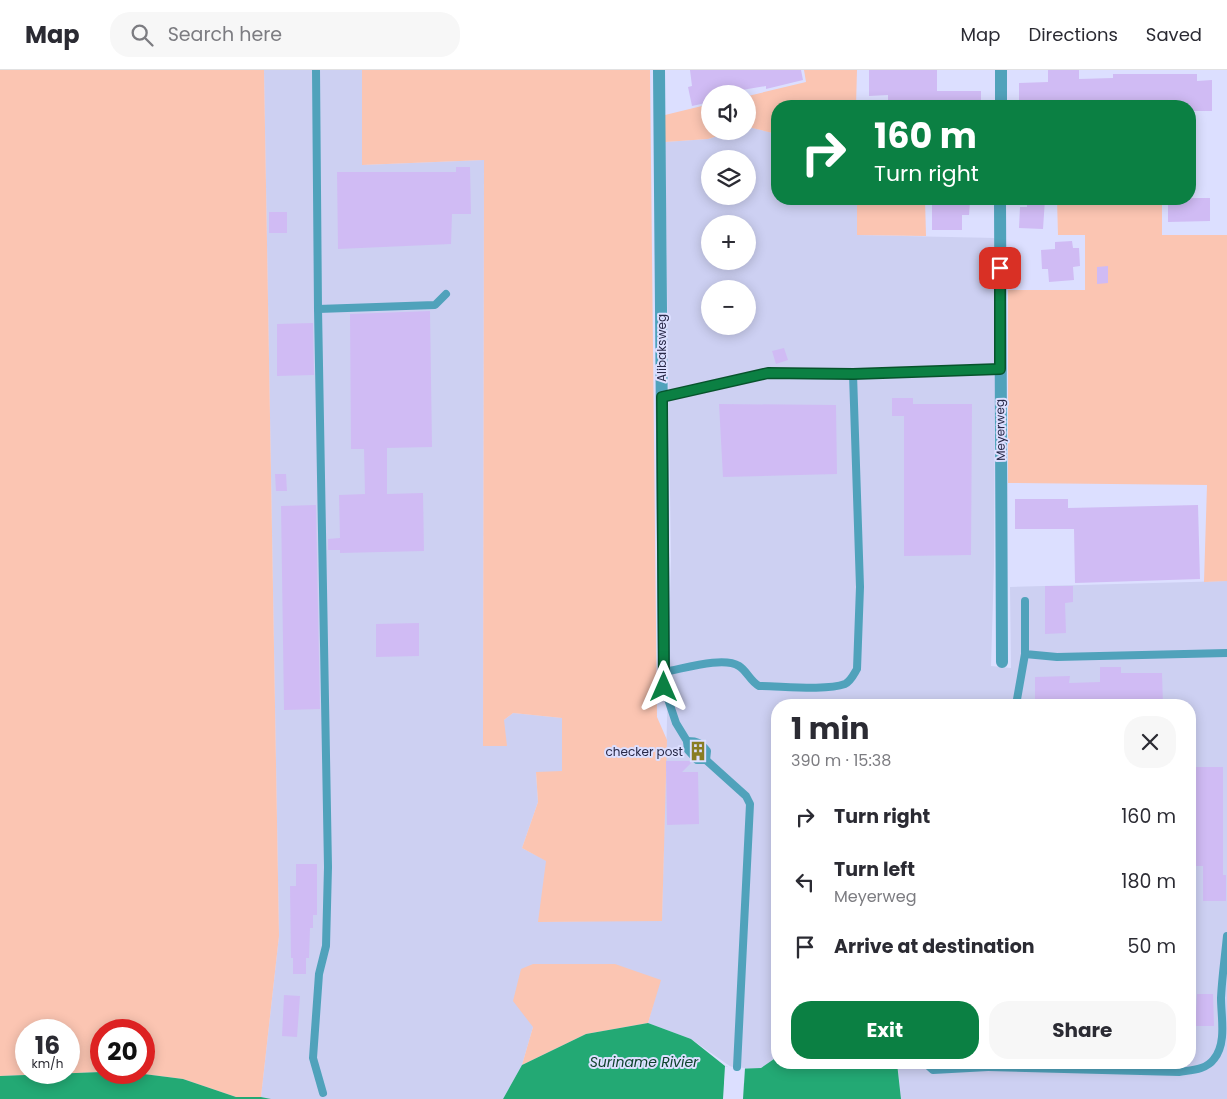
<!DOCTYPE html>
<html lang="en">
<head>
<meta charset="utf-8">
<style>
  :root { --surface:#fff; --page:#f7f7f7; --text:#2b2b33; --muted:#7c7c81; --line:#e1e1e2; --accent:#0b8043 }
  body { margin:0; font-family:Poppins,sans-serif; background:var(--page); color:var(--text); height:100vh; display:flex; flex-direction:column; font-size:19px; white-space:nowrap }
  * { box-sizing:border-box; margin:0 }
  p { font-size:16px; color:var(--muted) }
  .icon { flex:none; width:28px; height:28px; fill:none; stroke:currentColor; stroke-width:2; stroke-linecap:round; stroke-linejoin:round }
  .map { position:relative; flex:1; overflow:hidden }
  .sheet { position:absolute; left:771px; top:629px; width:425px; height:370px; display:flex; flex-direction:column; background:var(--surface); border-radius:20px; box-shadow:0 2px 12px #0003 }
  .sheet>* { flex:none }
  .banner { position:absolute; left:771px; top:30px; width:425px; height:105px; border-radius:20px; box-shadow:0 2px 12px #0003; background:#0b8043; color:#fff; overflow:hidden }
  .fabs { position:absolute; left:701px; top:15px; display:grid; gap:10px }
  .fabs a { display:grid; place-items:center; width:55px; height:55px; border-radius:50%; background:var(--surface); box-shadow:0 2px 12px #0003; font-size:25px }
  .speed { position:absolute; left:15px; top:949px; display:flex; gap:10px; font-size:25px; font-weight:700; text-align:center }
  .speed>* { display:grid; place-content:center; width:65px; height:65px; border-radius:50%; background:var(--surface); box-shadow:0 2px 12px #0003; line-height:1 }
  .speed small { font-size:12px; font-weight:400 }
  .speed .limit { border:8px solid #d22; background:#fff; color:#111 }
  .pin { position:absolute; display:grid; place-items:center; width:42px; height:42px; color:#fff; margin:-21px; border-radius:10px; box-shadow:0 2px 8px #0006 }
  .me { position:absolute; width:55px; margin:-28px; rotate:0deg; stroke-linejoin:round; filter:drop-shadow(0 0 4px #0008) }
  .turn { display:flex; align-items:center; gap:18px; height:105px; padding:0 20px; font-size:22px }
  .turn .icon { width:65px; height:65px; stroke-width:2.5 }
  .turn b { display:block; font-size:35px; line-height:42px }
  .round { display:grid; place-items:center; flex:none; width:52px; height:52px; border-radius:20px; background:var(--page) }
  .summary { display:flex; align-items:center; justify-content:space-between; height:85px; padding:0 20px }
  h1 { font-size:30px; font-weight:700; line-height:38px }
  .cta { display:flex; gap:10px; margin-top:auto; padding:10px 20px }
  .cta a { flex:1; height:58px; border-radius:20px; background:var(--accent); color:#fff; font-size:20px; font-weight:700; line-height:58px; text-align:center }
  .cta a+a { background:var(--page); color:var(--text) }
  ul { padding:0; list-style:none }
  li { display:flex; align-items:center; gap:15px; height:65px; padding:0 20px }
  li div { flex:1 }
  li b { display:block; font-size:19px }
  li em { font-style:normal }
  header { display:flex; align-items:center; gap:30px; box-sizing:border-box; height:70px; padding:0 25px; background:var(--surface); border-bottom:1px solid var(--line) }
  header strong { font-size:24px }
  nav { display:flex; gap:28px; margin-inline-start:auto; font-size:18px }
  .search { width:350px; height:45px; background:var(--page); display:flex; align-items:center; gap:12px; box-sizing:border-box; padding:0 18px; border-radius:20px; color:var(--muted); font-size:19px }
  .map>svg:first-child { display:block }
  .built { fill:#cdd0f2; fill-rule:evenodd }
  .green { fill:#fbc5b2; fill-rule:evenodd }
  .water { fill:#23a974 }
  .pier { fill:#dcdfff }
  .building { fill:#d0bbf4 }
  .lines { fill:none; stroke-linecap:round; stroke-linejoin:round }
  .lane { stroke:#50a2bb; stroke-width:8 }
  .street { stroke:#50a2bb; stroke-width:12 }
  .route-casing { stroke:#07532c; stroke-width:12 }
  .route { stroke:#0b8043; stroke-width:9 }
  .labels { text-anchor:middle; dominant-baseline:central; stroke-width:4; stroke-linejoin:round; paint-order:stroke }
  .street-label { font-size:12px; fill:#282948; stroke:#dcdfff }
  .poi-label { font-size:12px; fill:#282948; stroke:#dcdfff; text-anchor:end }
  .water-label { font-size:14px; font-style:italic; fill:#0f422c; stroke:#dcdfff }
</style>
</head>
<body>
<header>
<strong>Map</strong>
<div class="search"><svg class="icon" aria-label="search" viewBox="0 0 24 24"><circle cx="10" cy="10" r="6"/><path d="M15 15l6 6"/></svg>Search here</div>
<nav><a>Map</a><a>Directions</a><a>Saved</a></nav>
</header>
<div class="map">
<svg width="1227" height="1029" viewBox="0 0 1227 1029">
  <rect width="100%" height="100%" fill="#dcdfff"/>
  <path class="built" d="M264,0H362L363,95L484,90L483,676L504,650L513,643L562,648V702L536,703L538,732L522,778L547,791L539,852L662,850L671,490L665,72L708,69L734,61H748L749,57L777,64L778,129H857V165L996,168L994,496L991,596L1011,598L1010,517L1227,511V1029H901L898,999L897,993L1190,992V635H778V987L761,998L734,999L691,969L648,953L660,910L533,957L522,995L503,1029H271L261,1027L279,866ZM710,89H748V126H710ZM710,154H748V191H710ZM710,219H748V256H710Z"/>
  <g class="green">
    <path d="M0,0H264L279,866L261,1027H236L183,1009L136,1003L144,1002V960H101V1002L0,1006ZM26,960H69V1002H26Z"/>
    <path d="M362,0H650L657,647L667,670L662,851L538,852L546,791L522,778L538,732L536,702L562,701V648L513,643L504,650L507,676H483L484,90L362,95Z"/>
    <path d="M804,0H857L856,36H778L777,64L748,57V26L806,12Z"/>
    <path d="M710,34V61H734L708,69L665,72V45Z"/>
    <path d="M857,129H925L926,166L857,165Z"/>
    <path d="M1057,129H1162V165H1227V511L1204,512L1207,415L1008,413V220H1085V165H1058Z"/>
    <path d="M533,894H615L661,910L648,953L586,964L522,995L533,957L513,931L521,899Z"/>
  </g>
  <g class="water">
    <path d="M648,953L691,969L725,996L734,999L761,998L777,987L778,992L897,993L901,1029H503L522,995L586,964Z"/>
    <path d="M101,1002L136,1003L183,1009L236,1027H261L271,1029H0V1006Z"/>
  </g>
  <path class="pier" d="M725,996L745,998L743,1029H723Z"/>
  <g class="building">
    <path d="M690,0H801L803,10L766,19V16L742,20L743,24H710V32L692,36L688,17L692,16Z"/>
    <path d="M869,0H937V21H981V36H888V25L869,26Z"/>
    <path d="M1048,0H1079V9L1113,8V4H1197V11L1212,10V41H1190V36H1019V13L1048,12Z"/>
    <path d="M456,97H470L471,144H452L451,174L338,179L337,102H456Z"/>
    <path d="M1190,128H1210V151L1168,152V129Z"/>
    <path d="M932,129H949V132H970L969,145H962V160H932Z"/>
    <path d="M1027,129H1045L1043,159L1019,158L1020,137H1027Z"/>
    <rect x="269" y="142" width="18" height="21"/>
    <path d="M1072,171L1073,178H1079L1080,196L1073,197L1074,210L1049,212L1048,199H1042L1041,180L1055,179V172Z"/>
    <path d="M1108,196V213L1097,214V197Z"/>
    <path d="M430,241L432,377L387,378V424L423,423L424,481L340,483V480H328V469L340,468L339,425L365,424L364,379H351L350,244Z"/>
    <path d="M313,253L314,305L277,306V254Z"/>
    <path d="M784,278L788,290L776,294L772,281Z"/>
    <path d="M892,328H913V334H972L971,485L904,486V346H892Z"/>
    <path d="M719,334L836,335L837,404L723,407Z"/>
    <path d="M275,404H286L287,421H276Z"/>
    <path d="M1015,429H1068V438L1198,435L1200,509L1075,513L1074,459H1015Z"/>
    <path d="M316,435L320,639L284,640L281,436Z"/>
    <path d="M1045,516H1073V532L1065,533L1066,563L1045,564Z"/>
    <path d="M419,553V586L376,587V554Z"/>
    <path d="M1100,597H1121V603H1162L1163,635H1035V607L1070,606L1069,613L1100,612Z"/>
    <path d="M666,691H690L692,692L682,702H698L699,754L667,755Z"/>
    <path d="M1190,697H1223V805H1226V831H1203V796H1190Z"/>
    <path d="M296,794H317V845H313V858H310L309,888H306V904H293V888H291L290,816H296Z"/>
    <path d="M1197,924H1213L1214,956H1193V943H1196Z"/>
    <path d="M284,925L300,926L297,967L282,966Z"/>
  </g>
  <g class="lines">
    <g class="lane">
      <path d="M316,0L318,239L328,797L326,876L319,904L313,988L323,1023"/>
      <path d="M318,239L435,235L446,224"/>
      <path d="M662,327L768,303L853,304L1000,299"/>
      <path d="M1025,531V584L1057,587L1227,583"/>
      <path d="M1016,635L1025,584"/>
      <path d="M687,671C698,671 701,673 707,681L706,690"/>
      <path d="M924,992L933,1000L988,997L989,993"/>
      <path d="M737,997L750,734L746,726L706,690H697L688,680L687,671L676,653L664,617V602C683,599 723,586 739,596C747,601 750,611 759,616C781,616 826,621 845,614C851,611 854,604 857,599L860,517L853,304"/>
      <path d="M988,997L1179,1002C1191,1000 1206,1000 1214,989C1227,973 1221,947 1221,928C1222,907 1225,887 1227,866"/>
    </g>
    <g class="street">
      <path d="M659,0L664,602"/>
      <path d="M1001,36V0"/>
      <path d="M1000,129L1002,592"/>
    </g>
  </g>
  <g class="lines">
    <defs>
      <path id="route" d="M664,617L662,327L768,303L853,304L1000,299V198"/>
    </defs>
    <use href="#route" class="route-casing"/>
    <use href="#route" class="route"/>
  </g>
  <defs>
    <symbol id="building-bare" viewBox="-9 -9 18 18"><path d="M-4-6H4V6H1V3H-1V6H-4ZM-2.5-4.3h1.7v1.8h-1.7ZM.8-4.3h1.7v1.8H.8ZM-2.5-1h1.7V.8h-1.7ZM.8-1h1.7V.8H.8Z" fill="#897c22" stroke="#dcdfff" stroke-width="2.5" paint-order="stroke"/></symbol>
  </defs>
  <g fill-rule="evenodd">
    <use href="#building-bare" x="684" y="667" width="28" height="28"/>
  </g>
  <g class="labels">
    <g class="street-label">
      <text transform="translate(661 278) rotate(-90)">Alibaksweg</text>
      <text transform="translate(1000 360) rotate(-91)">Meyerweg</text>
    </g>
    <g class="poi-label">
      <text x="683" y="681">checker post</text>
    </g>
    <g class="water-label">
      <text x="644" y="992">Suriname Rivier</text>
    </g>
  </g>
</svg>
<div class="fabs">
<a><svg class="icon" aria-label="sound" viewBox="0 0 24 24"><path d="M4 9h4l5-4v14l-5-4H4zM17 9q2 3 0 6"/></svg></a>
<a><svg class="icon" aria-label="layers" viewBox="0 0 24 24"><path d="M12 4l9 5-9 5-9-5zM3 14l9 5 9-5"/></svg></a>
<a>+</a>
<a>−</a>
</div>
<div class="speed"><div>16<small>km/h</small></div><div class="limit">20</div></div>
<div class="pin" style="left:1000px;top:198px;background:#d93025"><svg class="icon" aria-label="arrive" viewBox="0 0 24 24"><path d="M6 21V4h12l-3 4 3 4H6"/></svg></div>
<svg class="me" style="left:664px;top:617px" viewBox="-20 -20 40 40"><path d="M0-17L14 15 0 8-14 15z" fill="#0b8043" stroke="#fff" stroke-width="4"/></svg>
<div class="banner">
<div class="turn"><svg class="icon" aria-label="right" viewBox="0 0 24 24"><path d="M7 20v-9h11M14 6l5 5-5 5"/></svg><div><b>160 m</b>Turn right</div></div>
</div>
<section class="sheet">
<div class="summary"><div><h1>1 min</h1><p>390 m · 15:38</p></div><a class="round"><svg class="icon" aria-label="close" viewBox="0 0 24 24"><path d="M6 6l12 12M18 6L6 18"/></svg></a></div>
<ul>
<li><svg class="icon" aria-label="right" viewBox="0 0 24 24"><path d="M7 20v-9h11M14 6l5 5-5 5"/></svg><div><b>Turn right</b></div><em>160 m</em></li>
<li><svg class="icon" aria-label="left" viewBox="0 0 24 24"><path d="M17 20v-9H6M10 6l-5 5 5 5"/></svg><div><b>Turn left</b><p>Meyerweg</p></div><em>180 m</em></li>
<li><svg class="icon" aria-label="arrive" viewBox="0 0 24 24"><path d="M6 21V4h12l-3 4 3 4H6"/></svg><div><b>Arrive at destination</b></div><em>50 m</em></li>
</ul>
<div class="cta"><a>Exit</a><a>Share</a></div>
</section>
</div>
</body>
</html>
